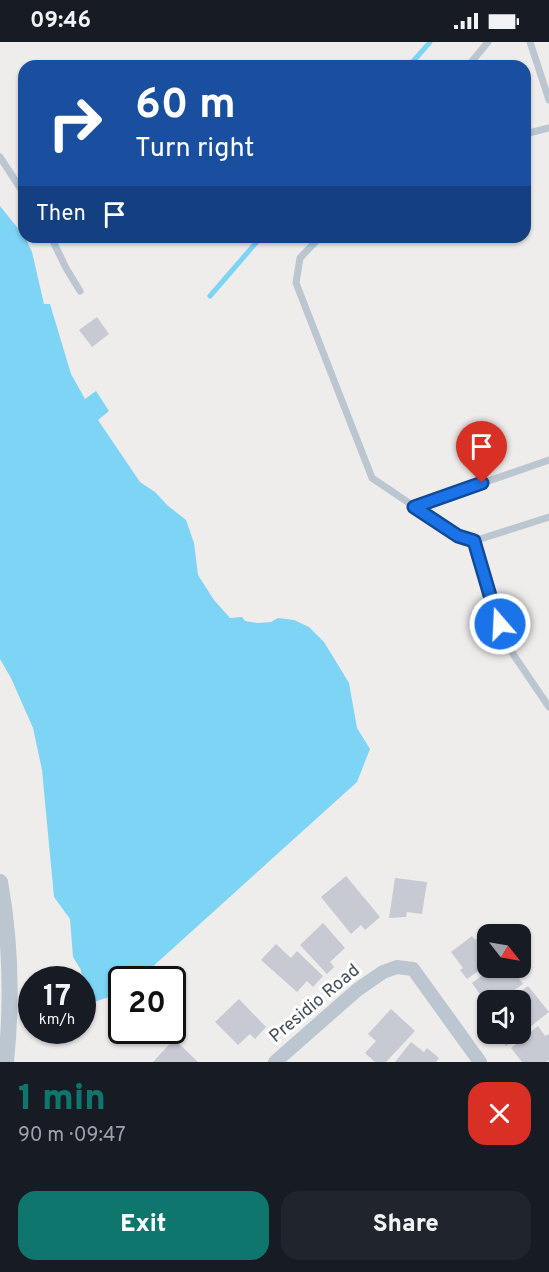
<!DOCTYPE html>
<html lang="en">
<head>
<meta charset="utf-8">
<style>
  :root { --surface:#171b24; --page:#20242c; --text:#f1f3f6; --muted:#9ea1a6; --accent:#0f766e }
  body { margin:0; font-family:Overpass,sans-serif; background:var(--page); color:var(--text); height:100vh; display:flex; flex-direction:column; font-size:22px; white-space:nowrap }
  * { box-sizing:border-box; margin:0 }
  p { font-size:20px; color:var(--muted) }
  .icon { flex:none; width:33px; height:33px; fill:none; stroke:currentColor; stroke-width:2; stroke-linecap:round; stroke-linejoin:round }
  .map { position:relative; height:1020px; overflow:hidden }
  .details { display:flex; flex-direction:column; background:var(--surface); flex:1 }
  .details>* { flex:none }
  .banner { position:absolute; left:18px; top:18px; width:513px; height:183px; border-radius:18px; box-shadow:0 2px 4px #0004; background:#1a4fa0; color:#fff; overflow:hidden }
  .needle { width:39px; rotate:121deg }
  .fabs { position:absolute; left:477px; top:882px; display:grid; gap:12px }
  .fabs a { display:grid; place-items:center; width:54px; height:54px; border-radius:12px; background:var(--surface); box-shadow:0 2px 4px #0004; font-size:30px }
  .speed { position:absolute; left:18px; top:924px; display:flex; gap:12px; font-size:30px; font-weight:700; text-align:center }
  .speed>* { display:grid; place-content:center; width:78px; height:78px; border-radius:50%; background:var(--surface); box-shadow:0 2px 4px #0004; line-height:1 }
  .speed small { font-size:15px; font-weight:400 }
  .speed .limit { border:3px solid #111; border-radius:9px; background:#fff; color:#111 }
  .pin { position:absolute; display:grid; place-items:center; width:51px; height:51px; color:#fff; margin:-62px -26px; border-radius:50% 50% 50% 0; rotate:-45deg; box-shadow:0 0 6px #0007 }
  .pin .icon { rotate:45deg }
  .me { position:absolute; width:66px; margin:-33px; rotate:341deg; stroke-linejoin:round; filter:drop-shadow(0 0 4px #0008) }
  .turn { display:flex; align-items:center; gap:21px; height:126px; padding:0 18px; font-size:27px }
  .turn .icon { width:78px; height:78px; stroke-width:2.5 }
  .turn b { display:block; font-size:42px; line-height:51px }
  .then { display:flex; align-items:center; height:57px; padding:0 18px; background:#0003; gap:12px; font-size:22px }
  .round { display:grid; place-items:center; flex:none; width:63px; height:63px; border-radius:18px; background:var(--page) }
  .headline { display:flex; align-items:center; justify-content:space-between; height:102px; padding:0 18px }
  h1 { font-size:36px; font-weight:800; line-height:45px; color:var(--accent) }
  .action { display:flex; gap:12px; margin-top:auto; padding:12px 18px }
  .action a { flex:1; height:69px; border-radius:18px; background:var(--accent); color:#fff; font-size:24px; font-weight:800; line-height:69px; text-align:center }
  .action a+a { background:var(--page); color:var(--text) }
  .status { display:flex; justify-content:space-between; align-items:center; height:42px; padding:0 30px; background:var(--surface); direction:ltr }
  .status svg { height:16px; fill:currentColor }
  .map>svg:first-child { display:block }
  .water { fill:#7dd4f4 }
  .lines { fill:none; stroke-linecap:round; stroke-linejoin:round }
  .stream { stroke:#7dd4f4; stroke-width:5 }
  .building { fill:#c7cad3 }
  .service { stroke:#bbc6d0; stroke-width:7 }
  .minor { stroke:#bbc6d0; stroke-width:14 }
  .tertiary { stroke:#bbc6d0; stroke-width:16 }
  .route-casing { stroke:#114b97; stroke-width:15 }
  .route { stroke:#1a73e8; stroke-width:10 }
  .labels { text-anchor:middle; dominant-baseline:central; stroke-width:6; stroke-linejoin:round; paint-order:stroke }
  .street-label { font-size:18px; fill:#434e5b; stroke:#fff }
</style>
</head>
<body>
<div class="status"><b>09:46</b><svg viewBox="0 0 49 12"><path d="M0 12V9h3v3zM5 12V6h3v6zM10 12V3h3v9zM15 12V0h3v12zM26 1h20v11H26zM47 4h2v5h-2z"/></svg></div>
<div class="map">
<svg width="549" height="1020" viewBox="0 0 549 1020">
  <rect width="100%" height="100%" fill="#efecec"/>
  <path class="water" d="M0,164L25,195L32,210L44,262H50L71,332L85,357L96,349L109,369L98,378L140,440L155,450L167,463L186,478L194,501L198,533L214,558L230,576L242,575L245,579L258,581L271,580L278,576L294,578L309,585L324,600L349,641L357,686L370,707L357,740L139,937L122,938L121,951L88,962L83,956L81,928L73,915L70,877L54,855L42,728L33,686L11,636L0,617Z"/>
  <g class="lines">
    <g class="stream">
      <path d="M409,24L430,0"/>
      <path d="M210,254L261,195"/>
    </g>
  </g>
  <g class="building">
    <path d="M97,275L109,292L92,305L79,288Z"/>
    <path d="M346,834L380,875L365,888L361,883L351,892L321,855Z"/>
    <path d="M395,836L427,840L422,872L407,870L406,875L389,876Z"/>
    <path d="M323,881L345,906L330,920L334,925L327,932L300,903Z"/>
    <path d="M483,891L488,897V922L467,937L460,928L463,926L451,910L472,894L475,898Z"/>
    <path d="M276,902L291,916L297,909L323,934L313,945L307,939L297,950L261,918Z"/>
    <path d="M492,926H495L503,936L513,928L523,942L500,958H488V964L472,941Z"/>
    <path d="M528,944L549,970L506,1004L496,992H520V958H510Z"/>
    <path d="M239,957L266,985L255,997L250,992L238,1003L215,980Z"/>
    <path d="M391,967L415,989L386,1020H375L365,1011L376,999L368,992Z"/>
    <path d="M538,984L545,994L549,992V1018L546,1020H522L511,1006Z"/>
    <path d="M174,997L198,1020H153Z"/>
    <path d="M411,1000L424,1010L427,1006L439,1016L436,1020H395Z"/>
  </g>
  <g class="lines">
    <g class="service">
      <path d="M530,0L549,58"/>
      <path d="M468,24L488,0"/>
      <path d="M525,92L549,86"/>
      <path d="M0,115L24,152"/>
      <path d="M51,195L66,226L80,249"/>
      <path d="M320,195L300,216L296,241L372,436L458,494L474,499L549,475"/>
      <path d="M414,465L549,418"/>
      <path d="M474,499L493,567L513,612L549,665"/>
    </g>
    <path class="minor" d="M275,1020L357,948L383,930L397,925L413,927L480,1020"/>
    <path class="tertiary" d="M0,840C11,900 12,960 6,1020"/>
  </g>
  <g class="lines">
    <defs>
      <path id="route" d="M482,441L414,465L458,494L474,499L494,567L500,582"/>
    </defs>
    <use href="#route" class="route-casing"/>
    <use href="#route" class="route"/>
  </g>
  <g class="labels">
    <g class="street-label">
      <text transform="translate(315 962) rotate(-40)">Presidio Road</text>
    </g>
  </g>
</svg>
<div class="fabs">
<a><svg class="needle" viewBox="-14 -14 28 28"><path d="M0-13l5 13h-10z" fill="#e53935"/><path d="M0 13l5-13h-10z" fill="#9ea1a6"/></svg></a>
<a><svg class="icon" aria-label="sound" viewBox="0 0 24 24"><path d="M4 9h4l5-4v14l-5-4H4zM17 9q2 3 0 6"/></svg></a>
</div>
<div class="speed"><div>17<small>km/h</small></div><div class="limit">20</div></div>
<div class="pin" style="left:482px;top:441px;background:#d93025"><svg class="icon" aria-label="arrive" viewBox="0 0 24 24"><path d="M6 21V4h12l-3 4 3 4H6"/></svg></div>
<svg class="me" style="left:500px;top:582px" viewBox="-20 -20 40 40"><circle r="17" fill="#1a73e8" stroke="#fff" stroke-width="3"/><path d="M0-11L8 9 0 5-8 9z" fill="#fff"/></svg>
<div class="banner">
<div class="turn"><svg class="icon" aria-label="right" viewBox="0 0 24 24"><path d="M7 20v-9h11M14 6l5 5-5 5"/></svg><div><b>60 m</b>Turn right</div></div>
<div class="then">Then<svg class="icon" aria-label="arrive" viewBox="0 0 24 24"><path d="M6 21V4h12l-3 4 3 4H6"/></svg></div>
</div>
</div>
<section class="details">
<div class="headline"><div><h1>1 min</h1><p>90 m · 09:47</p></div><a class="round" style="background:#d93025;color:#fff"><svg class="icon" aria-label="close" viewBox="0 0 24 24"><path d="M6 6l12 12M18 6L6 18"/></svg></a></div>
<div class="action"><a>Exit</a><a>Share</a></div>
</section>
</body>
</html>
